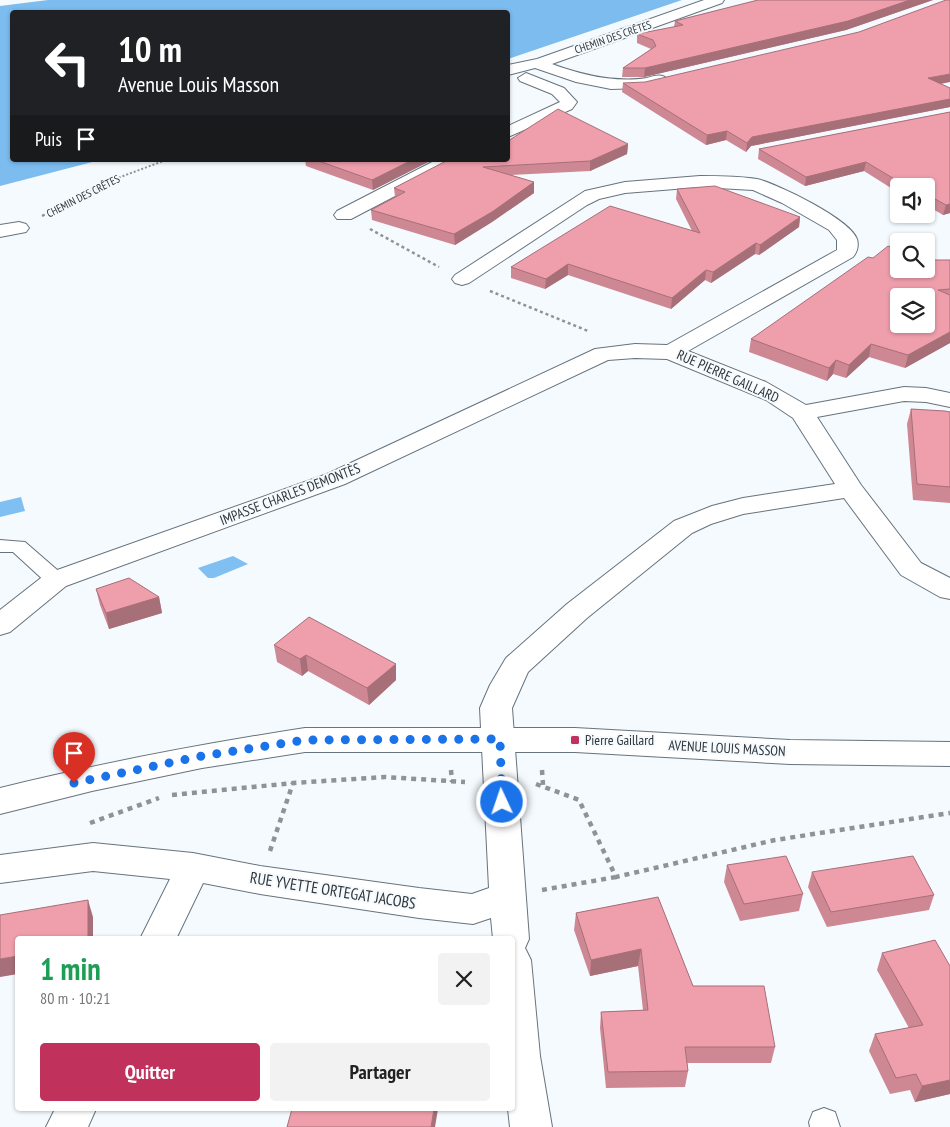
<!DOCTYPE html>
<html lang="fr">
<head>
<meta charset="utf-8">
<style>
  :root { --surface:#fff; --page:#f2f2f2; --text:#222; --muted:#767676; --accent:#c0315b }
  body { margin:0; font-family:"PT Sans Narrow",sans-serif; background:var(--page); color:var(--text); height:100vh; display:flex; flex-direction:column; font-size:19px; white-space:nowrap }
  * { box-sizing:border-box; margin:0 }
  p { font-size:16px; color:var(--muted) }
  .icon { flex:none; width:28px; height:28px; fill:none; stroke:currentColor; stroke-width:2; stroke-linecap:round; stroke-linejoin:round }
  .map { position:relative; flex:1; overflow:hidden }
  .sheet { position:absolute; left:15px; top:936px; width:500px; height:175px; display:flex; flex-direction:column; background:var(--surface); border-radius:5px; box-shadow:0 1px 4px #0004 }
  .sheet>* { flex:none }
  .banner { position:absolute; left:10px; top:10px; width:500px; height:152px; border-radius:5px; box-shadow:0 1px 4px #0004; background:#202124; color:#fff; overflow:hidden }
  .fabs { position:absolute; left:890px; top:178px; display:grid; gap:10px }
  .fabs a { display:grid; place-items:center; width:45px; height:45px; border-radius:5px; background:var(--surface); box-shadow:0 1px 4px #0004; font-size:25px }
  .pin { position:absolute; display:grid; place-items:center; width:42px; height:42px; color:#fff; margin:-51px -21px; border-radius:50% 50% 50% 0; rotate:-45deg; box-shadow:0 0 5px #0007 }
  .pin .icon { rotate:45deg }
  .me { position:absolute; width:55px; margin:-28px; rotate:357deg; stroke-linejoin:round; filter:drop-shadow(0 0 4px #0008) }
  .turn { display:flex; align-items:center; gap:18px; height:105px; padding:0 25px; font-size:22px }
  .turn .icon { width:65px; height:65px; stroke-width:2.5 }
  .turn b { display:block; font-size:35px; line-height:42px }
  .then { display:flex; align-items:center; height:48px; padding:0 25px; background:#0003; gap:10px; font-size:19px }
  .round { display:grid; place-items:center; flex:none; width:52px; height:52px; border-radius:5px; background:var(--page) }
  .overview { display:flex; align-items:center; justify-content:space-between; height:85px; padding:0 25px }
  h1 { font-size:30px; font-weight:700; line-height:38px; color:#1e9e55 }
  .action { display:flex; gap:10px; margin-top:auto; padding:10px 25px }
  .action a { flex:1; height:58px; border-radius:5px; background:var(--accent); color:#fff; font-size:20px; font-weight:700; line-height:58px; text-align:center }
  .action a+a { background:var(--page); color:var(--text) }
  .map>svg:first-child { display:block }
  .forest { fill:#7cbcef }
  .water { fill:#7fbff2 }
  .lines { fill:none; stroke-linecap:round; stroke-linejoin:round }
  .service-casing { stroke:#67737d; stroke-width:2 }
  .minor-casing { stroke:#67737d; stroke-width:2 }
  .tertiary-casing { stroke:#67737d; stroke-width:2 }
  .path-far2 { stroke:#8e9397; stroke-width:2; stroke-dasharray:2 2; stroke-linecap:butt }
  .path-far1 { stroke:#8e9397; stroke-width:2.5; stroke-dasharray:3 3; stroke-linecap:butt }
  .path { stroke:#8e9397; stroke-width:4.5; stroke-dasharray:5 5; stroke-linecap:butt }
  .service { fill:#fff; fill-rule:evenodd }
  .minor { fill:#fff; fill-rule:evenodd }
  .tertiary { fill:#fff; fill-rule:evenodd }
  .wall { fill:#ce8894 }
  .shaded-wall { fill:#a76f78 }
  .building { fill:#ef9eac; stroke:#a76f78; fill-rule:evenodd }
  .route { stroke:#1a73e8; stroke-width:9; stroke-dasharray:0 16.2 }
  .poi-dot { fill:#c0315b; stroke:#f4fafe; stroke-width:2 }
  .labels { text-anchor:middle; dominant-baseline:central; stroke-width:4; stroke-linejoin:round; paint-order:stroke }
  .far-street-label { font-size:11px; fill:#303539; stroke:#f4fafe }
  .street-label { font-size:14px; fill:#303539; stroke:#f4fafe }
  .poi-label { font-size:14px; fill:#303539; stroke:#f4fafe; text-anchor:start }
  .near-street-label { font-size:16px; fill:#303539; stroke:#f4fafe }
</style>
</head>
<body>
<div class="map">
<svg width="950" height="1127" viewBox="0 0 950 1127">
  <rect width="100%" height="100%" fill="#f4fafe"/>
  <path class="forest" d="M48,0H682L508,59V12H12V160H100L0,186V6Z"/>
  <g class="water">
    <path d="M21,497L25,511L0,517V502Z"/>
    <path d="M233,556L248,564L214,578H208L198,568Z"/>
  </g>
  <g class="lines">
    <defs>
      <g id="service">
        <path d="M0,540L25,542L63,575L66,580L63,585L56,587L49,585L13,552H0Z"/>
        <path d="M824,1108L835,1112L840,1127H810L809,1122L813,1112Z"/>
      </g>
      <g id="minor">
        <path d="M704,0H724L722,3L552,64C582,75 614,83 647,78C654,76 663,73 668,80L666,83L642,88L611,89L576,82L535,68L508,75V65L537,59Z"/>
        <path d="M526,73L564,88L577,102L572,109L508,137V126L560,102L552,94L520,81L518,78Z"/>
        <path d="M436,160H459L456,164L351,219H337L334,215L337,211Z"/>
        <path d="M700,176C719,176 738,176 757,179C778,184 850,219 857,239C859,246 857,252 853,257L688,351L766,382L806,405L904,387L926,388L950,393V407L926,402L904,401L817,417L861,485L921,563L950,578V599L940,597L901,575L844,498L743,514L711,524L692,533L587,618L528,672L512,708L529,939L525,948L531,960L540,1056L552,1127H510L508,1109H512V939H493L491,918L473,924L419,918L260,894L203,883L176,939H140L170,879L93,871L0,883V855L93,843L193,853L260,866L419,888L472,894L489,888L480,708L490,685L506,658L567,604L674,521L712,506L743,498L835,484L793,418L766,400L667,359L635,358L608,360L345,484L66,586L10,632L0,635V610L46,574L327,474L595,349L635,344L667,345L837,250V240L829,230L782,203L753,190L700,187L625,193L599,199L587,205L469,283L462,285L455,283L452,279L455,275L585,191L625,182Z"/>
        <path d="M19,222L26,224L29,228L26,232L0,237V225Z"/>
        <path d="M55,1109H96L88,1127H46Z"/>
      </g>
      <path id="tertiary" d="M305,728H575L790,740L950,742V766L790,764L575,752H305L202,768L92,791L0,814V788C101,763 202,744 305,728Z"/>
    </defs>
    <use href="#service" class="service-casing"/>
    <use href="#minor" class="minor-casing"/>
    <use href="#tertiary" class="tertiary-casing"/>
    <path class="path-far2" d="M115,179L166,160"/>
    <g class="path-far1">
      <path d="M42,216L118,178"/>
      <path d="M370,229L439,267"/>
      <path d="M490,291L588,331"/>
    </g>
    <g class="path">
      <path d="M451,770L452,782"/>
      <path d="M542,770L543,785"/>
      <path d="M536,784L579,800L616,877L775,840L950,813"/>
      <path d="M172,795L293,783L385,777L465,782"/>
      <path d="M90,823L159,798"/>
      <path d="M270,851L293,783"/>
      <path d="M542,890L616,877"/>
    </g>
    <use href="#service" class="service"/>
    <use href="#minor" class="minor"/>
    <use href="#tertiary" class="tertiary"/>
  </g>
  <g class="wall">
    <path d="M758,0H933L846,30L644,77H622L623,68L651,49L637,43V34L674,27L675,21Z"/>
    <path d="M623,83L941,84L950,88V107L751,146L746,152L726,140L706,145L622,92Z"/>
    <path d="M950,112V213L943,215L926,205V186H899V193L864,171L805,186L758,159L759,149Z"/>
    <path d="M628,144L627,154L590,171L511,175L534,182V193L492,222L455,245L372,220L371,210L395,197L394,188L448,160Z"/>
    <path d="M305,160H432L373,190L306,166Z"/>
    <path d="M677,189L800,217L799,227L759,255L755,254L711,283L705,280L671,309L568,275L545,289L511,278V267L692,231L676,199Z"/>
    <path d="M873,258L933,260H950V343L905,368L869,357L846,378L833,374L827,381L749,352L751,339Z"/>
    <path d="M911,409L950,412V503L913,500L907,424Z"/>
    <path d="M96,589L159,597L162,613L109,629L100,605Z"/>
    <path d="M274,645L396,664V680L369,705L308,671L302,676L277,662Z"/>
    <path d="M727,865L803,894L799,911L740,921L724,882Z"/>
    <path d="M812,872L934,895L929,910L827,927L808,887Z"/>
    <path d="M658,897L693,986L775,1047L771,1063H687L688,1071L685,1087L606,1088L600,1028L601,1012L643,1010L638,966L590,976L574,930L576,913Z"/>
    <path d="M935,940L950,1094L915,1102L910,1090L890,1094L869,1051L875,1034L909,1028L877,970L882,953Z"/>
  </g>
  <g class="shaded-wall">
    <path d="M910,0H933L846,30L644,77L645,68Z"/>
    <path d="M950,74V82L926,87L928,78Z"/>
    <path d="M950,99V107L751,146L746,152L747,143L752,137Z"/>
    <path d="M727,131L726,140L706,145L707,135Z"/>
    <path d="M628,144L627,154L590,171V161Z"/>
    <path d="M412,160H432L373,190L372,180Z"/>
    <path d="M866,162L864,171L805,186L806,177Z"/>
    <path d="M534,182V193L492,222L455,245L454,234Z"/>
    <path d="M950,204V213L943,215L946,205Z"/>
    <path d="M800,217L799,227L759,255L760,245Z"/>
    <path d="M756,243L755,254L711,283L713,272Z"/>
    <path d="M568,264V275L545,289L546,279Z"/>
    <path d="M706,270L705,280L671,309L672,298Z"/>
    <path d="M950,332V343L905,368L908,355Z"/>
    <path d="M871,344L869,357L846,378L849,365Z"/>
    <path d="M836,360L833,374L827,381L829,368Z"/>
    <path d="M159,597L162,613L109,629L106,613Z"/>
    <path d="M306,655L308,671L302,676L300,659Z"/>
    <path d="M396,664V680L369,705L367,688Z"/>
    <path d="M88,900L93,917V939H88Z"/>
    <path d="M641,949L638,966L590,976L591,960Z"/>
    <path d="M18,956V974L0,977V959Z"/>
    <path d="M950,1080V1094L915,1102L922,1086Z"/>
    <path d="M434,1109H438L435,1127H431Z"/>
  </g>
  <g class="building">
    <path d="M758,0H910L848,21L645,68H623L656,46L653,40L637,34L683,25L675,21Z"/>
    <path d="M946,0H950V74L928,78L950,88V99L752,137L747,143L727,131L707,135L623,83L645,82L859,32Z"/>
    <path d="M558,109L628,144L590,161L483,167L534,182L492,212L454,234L371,210L405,192L394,188L448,160H508V141Z"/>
    <path d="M950,112V204L946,205L926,194V186H906L866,162L806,177L759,149Z"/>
    <path d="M316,160H412L372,180Z"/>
    <path d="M715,186L800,217L760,245L756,243L713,272L706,270L672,298L568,264L546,279L511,267L610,206L700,233L677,189Z"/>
    <path d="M888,246L899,250V269H926V258L933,260H950V289L938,290L950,295V332L908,355L871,344L849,365L836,360L829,368L751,339L868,257L873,258ZM899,296H926V324H899Z"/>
    <path d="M911,409L945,411L950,412V487L917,484Z"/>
    <path d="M129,578L159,597L106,613L96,589Z"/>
    <path d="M309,617L396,664L367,688L306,655L300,659L274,645Z"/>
    <path d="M786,856L803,894L744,904L727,865Z"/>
    <path d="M913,856L934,895L831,912L812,872Z"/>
    <path d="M658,897L693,986H764L775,1047H685L688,1071L608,1072L601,1012L648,1010L641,949L591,960L576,913Z"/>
    <path d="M88,900V939H18V956L0,959V915Z"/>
    <path d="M935,940L950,966V1080L922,1086L916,1074L896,1078L875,1034L923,1025L882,953Z"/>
    <path d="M292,1109H434L431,1127H287Z"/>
  </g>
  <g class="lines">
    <path class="route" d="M74,783L202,756L305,740L500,739L502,802"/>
  </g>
  <rect class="poi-dot" x="570" y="735" width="10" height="10" rx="2.5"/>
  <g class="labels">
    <g class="far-street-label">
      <text transform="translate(613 37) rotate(-19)">CHEMIN DES CRÊTES</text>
      <text transform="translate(83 196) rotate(-27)">CHEMIN DES CRÊTES</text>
    </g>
    <g class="street-label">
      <text transform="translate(728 376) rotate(24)">RUE PIERRE GAILLARD</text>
      <text transform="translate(290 494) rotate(-21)">IMPASSE CHARLES DEMONTÈS</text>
      <text transform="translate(727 748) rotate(3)">AVENUE LOUIS MASSON</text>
    </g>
    <g class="poi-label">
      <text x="585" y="740">Pierre Gaillard</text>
    </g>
    <g class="near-street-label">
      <text transform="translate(333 890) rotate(9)">RUE YVETTE ORTEGAT JACOBS</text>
    </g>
  </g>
</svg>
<div class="fabs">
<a><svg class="icon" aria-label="sound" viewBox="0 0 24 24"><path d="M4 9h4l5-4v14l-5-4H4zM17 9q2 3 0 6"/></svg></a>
<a><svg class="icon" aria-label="search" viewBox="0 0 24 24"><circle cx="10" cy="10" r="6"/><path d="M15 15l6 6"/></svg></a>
<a><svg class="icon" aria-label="layers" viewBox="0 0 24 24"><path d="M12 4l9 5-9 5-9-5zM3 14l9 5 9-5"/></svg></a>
</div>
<div class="pin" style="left:74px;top:783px;background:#d93025"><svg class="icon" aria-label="arrive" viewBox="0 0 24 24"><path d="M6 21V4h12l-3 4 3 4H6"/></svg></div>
<svg class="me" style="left:502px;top:802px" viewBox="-20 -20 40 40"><circle r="17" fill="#1a73e8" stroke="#fff" stroke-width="3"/><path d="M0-11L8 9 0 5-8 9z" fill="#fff"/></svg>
<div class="banner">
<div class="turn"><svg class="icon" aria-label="left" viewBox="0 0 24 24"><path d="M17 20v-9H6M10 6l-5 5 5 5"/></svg><div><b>10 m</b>Avenue Louis Masson</div></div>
<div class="then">Puis<svg class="icon" aria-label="arrive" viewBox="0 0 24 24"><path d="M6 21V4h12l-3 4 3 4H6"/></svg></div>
</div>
<section class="sheet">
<div class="overview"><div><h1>1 min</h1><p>80 m · 10:21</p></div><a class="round"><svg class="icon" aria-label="close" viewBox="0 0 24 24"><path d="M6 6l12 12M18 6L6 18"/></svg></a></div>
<div class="action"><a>Quitter</a><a>Partager</a></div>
</section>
</div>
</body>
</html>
